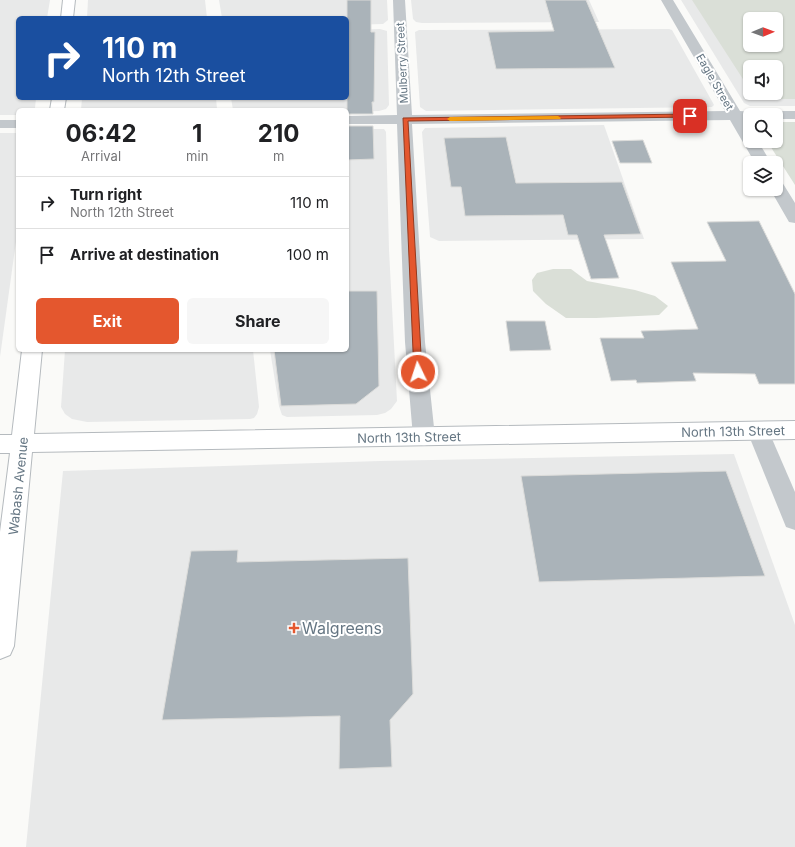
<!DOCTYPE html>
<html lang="en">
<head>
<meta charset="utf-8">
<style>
  :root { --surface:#fff; --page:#f6f6f6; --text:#202124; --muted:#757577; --line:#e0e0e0; --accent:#e4572e }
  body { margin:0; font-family:Inter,sans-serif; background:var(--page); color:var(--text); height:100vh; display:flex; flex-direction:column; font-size:15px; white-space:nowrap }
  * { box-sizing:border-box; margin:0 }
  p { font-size:13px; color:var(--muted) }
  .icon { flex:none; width:22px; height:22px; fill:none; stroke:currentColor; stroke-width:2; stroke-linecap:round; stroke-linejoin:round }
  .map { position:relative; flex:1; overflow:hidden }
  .sheet { position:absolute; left:16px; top:108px; width:333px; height:244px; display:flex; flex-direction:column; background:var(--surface); border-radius:6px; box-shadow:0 1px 3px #0004 }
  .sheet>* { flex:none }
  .banner { position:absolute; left:16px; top:16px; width:333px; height:84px; border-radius:6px; box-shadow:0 1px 3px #0004; background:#1a4fa0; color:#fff; overflow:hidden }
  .needle { width:26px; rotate:89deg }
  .buttons { position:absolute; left:743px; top:12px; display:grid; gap:8px }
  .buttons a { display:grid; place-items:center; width:40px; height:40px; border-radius:6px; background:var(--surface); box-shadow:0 1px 3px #0004; font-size:20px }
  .pin { position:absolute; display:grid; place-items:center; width:34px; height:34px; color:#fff; margin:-17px; border-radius:8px; box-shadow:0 2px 6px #0006 }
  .me { position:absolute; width:44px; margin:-22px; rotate:356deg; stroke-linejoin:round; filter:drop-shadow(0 0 3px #0008) }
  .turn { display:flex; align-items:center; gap:14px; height:84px; padding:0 20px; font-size:18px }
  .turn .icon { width:52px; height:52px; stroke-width:2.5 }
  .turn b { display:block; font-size:28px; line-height:34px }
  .eta { display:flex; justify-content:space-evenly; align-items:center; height:68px; text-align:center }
  .eta b { font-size:24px; font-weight:700; line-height:28px }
  .action { display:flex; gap:8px; margin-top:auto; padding:8px 20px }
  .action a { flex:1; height:46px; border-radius:6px; background:var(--accent); color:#fff; font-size:16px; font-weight:700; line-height:46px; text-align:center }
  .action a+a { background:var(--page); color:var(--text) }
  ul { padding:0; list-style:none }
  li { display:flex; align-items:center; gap:12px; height:52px; padding:0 20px; border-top:1px solid var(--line) }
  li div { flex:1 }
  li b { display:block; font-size:15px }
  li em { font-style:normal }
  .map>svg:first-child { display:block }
  .built { fill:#e8e9e9; fill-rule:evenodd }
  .green { fill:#dadfd7; fill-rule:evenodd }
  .building { fill:#aab3b9; stroke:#dcdcda }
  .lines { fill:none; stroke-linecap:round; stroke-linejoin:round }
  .major-casing { stroke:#b5babe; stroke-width:2 }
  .minor { fill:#c3c8cc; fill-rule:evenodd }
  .major { fill:#fff; fill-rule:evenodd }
  .route { fill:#e4572e; stroke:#94391e }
  .slow { fill:#f59e0b }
  .poi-dot { fill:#e4572e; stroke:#fff; stroke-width:1.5 }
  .labels { text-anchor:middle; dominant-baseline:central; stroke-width:4; stroke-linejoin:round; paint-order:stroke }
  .far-street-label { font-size:11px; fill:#657683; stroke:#fff }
  .street-label { font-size:13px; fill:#657683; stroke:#fff }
  .near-poi-label { font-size:16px; fill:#657683; stroke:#fff; text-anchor:start }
</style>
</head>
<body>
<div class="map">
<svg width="795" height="847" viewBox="0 0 795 847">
  <rect width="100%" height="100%" fill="#fafaf8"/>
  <g class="built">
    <path d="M0,0H50L47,18H18V98H36L35,108L32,110H18V115H0Z"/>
    <path d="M88,0H205L207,18H87Z"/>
    <path d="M219,0H387L388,20L383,24L347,25V18H222Z"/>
    <path d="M411,0H589L599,22L422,23L416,22L413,19Z"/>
    <path d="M681,0H795V106H750L744,103ZM750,19H776V45H750ZM750,67H776V93H750Z"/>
    <path d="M380,29L387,31L389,105L386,109L379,111L347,112V110H233L231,98H347V30Z"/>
    <path d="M669,29L672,30L713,103L714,105L712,107L426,111L420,107L415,32L419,30Z"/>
    <path d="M82,98H216L217,109L81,110Z"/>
    <path d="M604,125L644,239L439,241L430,237L422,132L425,128Z"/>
    <path d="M347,129H384L386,132L389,250L397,401L391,409L385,413L377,415L287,417L282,415L279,406L270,350H347Z"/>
    <path d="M0,133H18V227L0,357Z"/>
    <path d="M65,350H253L259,407L257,414L254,418L250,419L87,422L72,419L65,414L61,407Z"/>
    <path d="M734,454L795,625V847H26L63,471L380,461Z"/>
  </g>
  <g class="green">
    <path d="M692,0H795V99H756L752,93H776V67H750V90ZM750,19H776V45H750Z"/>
    <path d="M776,122H795V185L767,141H776Z"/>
    <path d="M553,269H571L587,281L635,290L655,296L668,306L659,315L596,318H566L546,304L533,291L532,280L537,273Z"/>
  </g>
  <g class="building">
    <path d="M347,0H371V32H375L374,102H372L373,114H347Z"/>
    <path d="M545,0H586L615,68L496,69L488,32L554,31Z"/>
    <path d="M347,126H373L374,159L347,160Z"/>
    <path d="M506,137L516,183L622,182L641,234L604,235L619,278L591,279L577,235H568L563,215L465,216L461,187H451L444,138Z"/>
    <path d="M643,140L652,163H620L612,141Z"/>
    <path d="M759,221L795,294V384H759L755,374L693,373L696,381L637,383L636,380L611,381L600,338H644L641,331L698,329L671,262L726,261L707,222Z"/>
    <path d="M347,291H377L379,386L356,404L281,406L274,350H347Z"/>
    <path d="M506,321H545L551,350L510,351Z"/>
    <path d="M726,471L765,576L539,582L521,476Z"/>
    <path d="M238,550L237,562L408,558L413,694L390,720L392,767L339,769L340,716L162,720L191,551Z"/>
  </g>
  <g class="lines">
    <defs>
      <g id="major">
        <path d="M63,0H75L73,18H61Z"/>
        <path d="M52,98H66L64,110H50Z"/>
        <path d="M22,350H42L34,434L795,421V439L32,452L14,646L10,655L0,659V532L10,453H0V435H12Z"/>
      </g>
    </defs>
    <use href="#major" class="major-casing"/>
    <g class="minor">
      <path d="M393,0H405L412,115L725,111L661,0H673L740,111L755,112L757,115H750V119H745L750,128V141H758L771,163H755L730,120L412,124L425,342L435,437L432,443L424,446L416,443L413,437L405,342L397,124H347V116L397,115Z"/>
      <path d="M770,111H795V119H776V115H763L765,112Z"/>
      <rect x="0" y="120" width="18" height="8"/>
      <path d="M776,180L782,182L795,203V223L789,222L770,189H776Z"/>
      <path d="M758,422L766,425L795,492V530L786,527L747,431L750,425Z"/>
    </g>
    <use href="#major" class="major"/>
  </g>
  <path class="route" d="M690,114L692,115V117L408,121L422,372L421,374H414L403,118Z"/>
  <path class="slow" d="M558,116L561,118L560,119L450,121L447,119L450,117Z"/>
  <path class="poi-dot" d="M292 622h4v4h4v4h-4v4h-4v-4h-4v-4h4z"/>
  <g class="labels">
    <g class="far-street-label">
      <text transform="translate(402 63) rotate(-93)">Mulberry Street</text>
      <text transform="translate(715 82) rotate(60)">Eagle Street</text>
    </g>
    <g class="street-label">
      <text transform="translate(733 431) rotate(-1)">North 13th Street</text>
      <text transform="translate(409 437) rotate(-1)">North 13th Street</text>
      <text transform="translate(18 486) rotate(-84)">Wabash Avenue</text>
    </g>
    <g class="near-poi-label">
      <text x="302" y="628">Walgreens</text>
    </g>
  </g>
</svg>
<div class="buttons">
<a><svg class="needle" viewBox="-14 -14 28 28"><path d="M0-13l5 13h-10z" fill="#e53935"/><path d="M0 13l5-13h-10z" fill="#757577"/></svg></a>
<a><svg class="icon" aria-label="sound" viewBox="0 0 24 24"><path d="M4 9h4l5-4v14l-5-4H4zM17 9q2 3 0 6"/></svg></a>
<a><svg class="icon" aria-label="search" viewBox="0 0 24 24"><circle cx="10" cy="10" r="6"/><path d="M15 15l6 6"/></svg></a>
<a><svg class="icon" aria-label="layers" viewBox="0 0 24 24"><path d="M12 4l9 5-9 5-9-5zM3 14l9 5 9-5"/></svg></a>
</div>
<div class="pin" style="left:690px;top:116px;background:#d93025"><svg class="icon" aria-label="arrive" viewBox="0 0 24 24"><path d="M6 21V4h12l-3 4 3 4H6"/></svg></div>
<svg class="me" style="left:418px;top:372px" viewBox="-20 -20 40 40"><circle r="17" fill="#e4572e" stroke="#fff" stroke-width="3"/><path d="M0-11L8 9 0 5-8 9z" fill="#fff"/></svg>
<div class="banner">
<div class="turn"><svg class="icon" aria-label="right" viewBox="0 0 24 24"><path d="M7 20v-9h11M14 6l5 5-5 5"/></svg><div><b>110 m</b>North 12th Street</div></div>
</div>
<section class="sheet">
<div class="eta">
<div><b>06:42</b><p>Arrival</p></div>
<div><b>1</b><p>min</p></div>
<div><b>210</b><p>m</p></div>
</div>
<ul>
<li><svg class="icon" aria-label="right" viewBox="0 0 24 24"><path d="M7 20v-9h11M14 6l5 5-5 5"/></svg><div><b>Turn right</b><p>North 12th Street</p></div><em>110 m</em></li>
<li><svg class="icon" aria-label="arrive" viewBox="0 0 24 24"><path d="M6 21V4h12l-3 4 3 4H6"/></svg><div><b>Arrive at destination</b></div><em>100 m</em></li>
</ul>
<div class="action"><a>Exit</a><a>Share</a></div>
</section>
</div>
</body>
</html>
